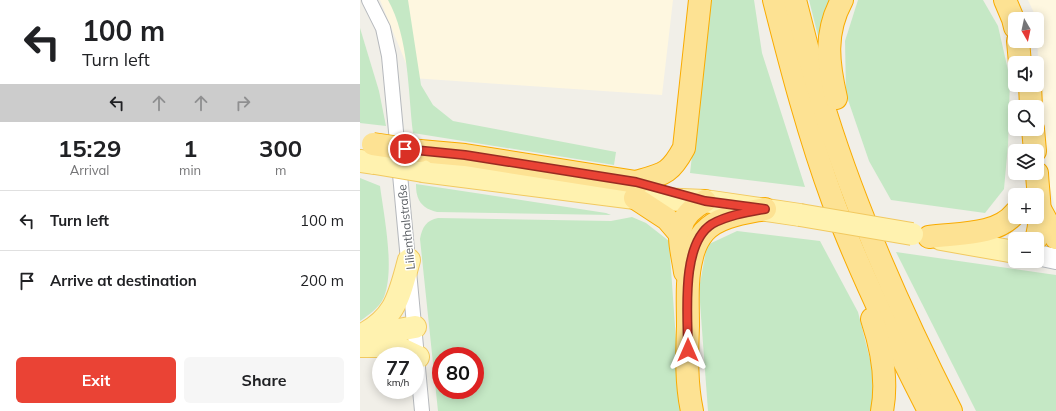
<!DOCTYPE html>
<html lang="en">
<head>
<meta charset="utf-8">
<style>
  :root { --surface:#fff; --page:#f6f6f6; --text:#202124; --muted:#757577; --line:#e0e0e0; --accent:#ea4335 }
  body { margin:0; font-family:Mulish,sans-serif; background:var(--page); color:var(--text); height:100vh; display:flex; flex-direction:column; font-size:15px; white-space:nowrap }
  * { box-sizing:border-box; margin:0 }
  p { font-size:13px; color:var(--muted) }
  .icon { flex:none; width:22px; height:22px; fill:none; stroke:currentColor; stroke-width:2; stroke-linecap:round; stroke-linejoin:round }
  .map { position:relative; flex:1; overflow:hidden }
  .drawer { display:flex; flex-direction:column; background:var(--surface); width:360px }
  .drawer>* { flex:none }
  .hud { background:#fff; color:var(--text); overflow:hidden }
  .needle { width:26px; rotate:171deg }
  .controls { position:absolute; left:648px; top:12px; display:grid; gap:8px }
  .controls a { display:grid; place-items:center; width:36px; height:36px; border-radius:6px; background:var(--surface); box-shadow:0 2px 10px #0003; font-size:20px }
  .speed { position:absolute; left:12px; top:347px; display:flex; gap:8px; font-size:20px; font-weight:700; text-align:center }
  .speed>* { display:grid; place-content:center; width:52px; height:52px; border-radius:50%; background:var(--surface); box-shadow:0 2px 10px #0003; line-height:1 }
  .speed small { font-size:10px; font-weight:400 }
  .speed .limit { border:6px solid #d22; background:#fff; color:#111 }
  .pin { position:absolute; display:grid; place-items:center; width:34px; height:34px; color:#fff; margin:-17px; border:2px solid #fff; border-radius:50%; box-shadow:0 1px 4px #0007 }
  .me { position:absolute; width:44px; margin:-22px; rotate:0deg; stroke-linejoin:round; filter:drop-shadow(0 0 3px #0008) }
  .turn { display:flex; align-items:center; gap:14px; height:84px; padding:0 16px; font-size:18px }
  .turn .icon { width:52px; height:52px; stroke-width:2.5 }
  .turn b { display:block; font-size:28px; line-height:34px }
  .lanes { display:flex; align-items:center; height:38px; padding:0 16px; background:#0003; justify-content:center; gap:20px; direction:ltr }
  .lanes .off { opacity:.35 }
  .eta { display:flex; justify-content:space-evenly; align-items:center; height:68px; text-align:center }
  .eta b { font-size:24px; font-weight:700; line-height:28px }
  .primary-button { display:flex; gap:8px; margin-top:auto; padding:8px 16px }
  .primary-button a { flex:1; height:46px; border-radius:6px; background:var(--accent); color:#fff; font-size:16px; font-weight:700; line-height:46px; text-align:center }
  .primary-button a+a { background:var(--page); color:var(--text) }
  ul { padding:0; list-style:none }
  li { display:flex; align-items:center; gap:12px; height:60px; padding:0 16px; border-top:1px solid var(--line) }
  li div { flex:1 }
  li b { display:block; font-size:15px }
  li em { font-style:normal }
  main { display:flex; flex:1; min-height:0 }
  .map>svg:first-child { display:block }
  .commercial { fill:#fef7e0 }
  .green { fill:#c5e8c5; fill-rule:evenodd }
  .lines { fill:none; stroke-linecap:round; stroke-linejoin:round }
  .street-casing { stroke:#b5b8bc; stroke-width:16 }
  .secondary-casing { stroke:#b6babf; stroke-width:22 }
  .primary-casing { stroke:#f2c960; stroke-width:24 }
  .highway-casing { stroke:#f9ab00; stroke-width:24 }
  .street { stroke:#fff; stroke-width:14 }
  .secondary { stroke:#fff; stroke-width:20 }
  .primary { stroke:#fff2af; stroke-width:22 }
  .highway { stroke:#fde293; stroke-width:22 }
  .primary-bridge-casing { stroke:#f2c960; stroke-width:24; stroke-linecap:butt }
  .highway-bridge-casing { stroke:#f9ab00; stroke-width:24; stroke-linecap:butt }
  .primary-bridge { stroke:#fff2af; stroke-width:22 }
  .highway-bridge { stroke:#fde293; stroke-width:22 }
  .route-casing { stroke:#982c22; stroke-width:10 }
  .route { stroke:#ea4335; stroke-width:7 }
  .labels { text-anchor:middle; dominant-baseline:central; stroke-width:3; stroke-linejoin:round; paint-order:stroke }
  .street-label { font-size:12px; fill:#5f6368; stroke:#fff }
</style>
</head>
<body>
<main>
<section class="drawer">
<div class="hud">
<div class="turn"><svg class="icon" aria-label="left" viewBox="0 0 24 24"><path d="M17 20v-9H6M10 6l-5 5 5 5"/></svg><div><b>100 m</b>Turn left</div></div>
<div class="lanes"><svg class="icon" aria-label="left" viewBox="0 0 24 24"><path d="M17 20v-9H6M10 6l-5 5 5 5"/></svg><svg class="icon off" aria-label="ahead" viewBox="0 0 24 24"><path d="M12 20V5M6 11l6-6 6 6"/></svg><svg class="icon off" aria-label="ahead" viewBox="0 0 24 24"><path d="M12 20V5M6 11l6-6 6 6"/></svg><svg class="icon off" aria-label="right" viewBox="0 0 24 24"><path d="M7 20v-9h11M14 6l5 5-5 5"/></svg></div>
</div>
<div class="eta">
<div><b>15:29</b><p>Arrival</p></div>
<div><b>1</b><p>min</p></div>
<div><b>300</b><p>m</p></div>
</div>
<ul>
<li><svg class="icon" aria-label="left" viewBox="0 0 24 24"><path d="M17 20v-9H6M10 6l-5 5 5 5"/></svg><div><b>Turn left</b></div><em>100 m</em></li>
<li><svg class="icon" aria-label="arrive" viewBox="0 0 24 24"><path d="M6 21V4h12l-3 4 3 4H6"/></svg><div><b>Arrive at destination</b></div><em>200 m</em></li>
</ul>
<div class="primary-button"><a>Exit</a><a>Share</a></div>
</section>
<div class="map">
<svg width="696" height="411" viewBox="0 0 696 411">
  <rect width="100%" height="100%" fill="#f1efe8"/>
  <g class="commercial">
    <path d="M20,0H313L302,95L52,78Z"/>
    <path d="M668,0H696V210L687,176L677,41V19H675L674,13Z"/>
  </g>
  <g class="green">
    <path d="M28,0H48L61,85L73,105L93,121L256,152L254,165L53,133C48,92 49,37 28,0Z"/>
    <path d="M350,0H394L402,53L445,187L330,173Z"/>
    <path d="M449,0H470L460,44Z"/>
    <path d="M498,0H623L638,26L650,79L648,145L644,189L625,213L531,200L509,161L486,94L485,41Z"/>
    <path d="M0,28L19,91L26,126L0,123Z"/>
    <path d="M0,178L20,186C24,216 35,269 24,297C19,308 10,314 0,321Z"/>
    <path d="M56,184L246,213L251,215L77,212C61,208 56,200 56,184Z"/>
    <path d="M272,217L286,223L309,241L321,411H78L60,239C62,227 67,220 78,218L251,221ZM81,356H115V390H81Z"/>
    <path d="M377,231L460,241L498,312L515,379L512,411H348L339,289L347,245Z"/>
    <path d="M536,252L696,275V411H616Z"/>
  </g>
  <g class="lines">
    <defs>
      <path id="street" d="M9,0L23,28L29,56L62,411"/>
      <path id="secondary" d="M677,255L696,259"/>
      <g id="primary">
        <path d="M0,161L15,163"/>
        <path d="M63,171L275,198L345,201L440,215"/>
        <path d="M581,239L655,252"/>
        <path d="M0,336C36,318 39,296 49,260"/>
        <path d="M5,336L55,327"/>
        <path d="M0,346H35L58,357"/>
      </g>
      <g id="highway">
        <path d="M414,0C431,67 449,136 473,201C500,273 534,343 569,411"/>
        <path d="M435,0C445,38 454,77 466,114C498,216 543,316 591,411"/>
        <path d="M645,0L653,19L655,27"/>
        <path d="M658,41L660,63"/>
        <path d="M670,85L671,107"/>
        <path d="M476,98C468,63 464,33 482,0"/>
        <path d="M673,129L675,151"/>
        <path d="M60,151L105,155L276,182C304,174 310,174 324,148L340,0"/>
        <path d="M275,198L307,219L319,233"/>
        <path d="M680,209L696,238"/>
        <path d="M569,237C597,233 637,236 655,213"/>
        <path d="M676,239C683,218 678,195 677,173"/>
        <path d="M325,272C320,239 311,220 345,201"/>
        <path d="M512,319C522,349 528,380 522,411"/>
        <path d="M332,411C326,383 327,355 328,326C328,303 326,279 332,257C334,248 338,239 344,232C358,216 385,213 405,209"/>
      </g>
    </defs>
    <use href="#street" class="street-casing"/>
    <use href="#secondary" class="secondary-casing"/>
    <use href="#primary" class="primary-casing"/>
    <use href="#highway" class="highway-casing"/>
    <use href="#street" class="street"/>
    <use href="#secondary" class="secondary"/>
    <use href="#primary" class="primary"/>
    <use href="#highway" class="highway"/>
    <defs>
      <g id="primary-bridge">
        <path d="M15,163L63,171"/>
        <path d="M440,215L552,234"/>
      </g>
      <path id="highway-bridge" d="M13,144L60,151"/>
    </defs>
    <use href="#primary-bridge" class="primary-bridge-casing"/>
    <use href="#highway-bridge" class="highway-bridge-casing"/>
    <use href="#primary-bridge" class="primary-bridge"/>
    <use href="#highway-bridge" class="highway-bridge"/>
  </g>
  <g class="lines">
    <defs>
      <path id="route" d="M45,149L105,155L276,182L345,201L405,209C388,212 368,215 352,224C320,244 328,317 328,350"/>
    </defs>
    <use href="#route" class="route-casing"/>
    <use href="#route" class="route"/>
  </g>
  <g class="labels">
    <g class="street-label">
      <text transform="translate(46 227) rotate(-96)">Lilienthalstraße</text>
    </g>
  </g>
</svg>
<div class="controls">
<a><svg class="needle" viewBox="-14 -14 28 28"><path d="M0-13l5 13h-10z" fill="#e53935"/><path d="M0 13l5-13h-10z" fill="#757577"/></svg></a>
<a><svg class="icon" aria-label="sound" viewBox="0 0 24 24"><path d="M4 9h4l5-4v14l-5-4H4zM17 9q2 3 0 6"/></svg></a>
<a><svg class="icon" aria-label="search" viewBox="0 0 24 24"><circle cx="10" cy="10" r="6"/><path d="M15 15l6 6"/></svg></a>
<a><svg class="icon" aria-label="layers" viewBox="0 0 24 24"><path d="M12 4l9 5-9 5-9-5zM3 14l9 5 9-5"/></svg></a>
<a>+</a>
<a>−</a>
</div>
<div class="speed"><div>77<small>km/h</small></div><div class="limit">80</div></div>
<div class="pin" style="left:45px;top:149px;background:#d93025"><svg class="icon" aria-label="arrive" viewBox="0 0 24 24"><path d="M6 21V4h12l-3 4 3 4H6"/></svg></div>
<svg class="me" style="left:328px;top:350px" viewBox="-20 -20 40 40"><path d="M0-17L14 15 0 8-14 15z" fill="#ea4335" stroke="#fff" stroke-width="4"/></svg>
</div>
</main>
</body>
</html>
